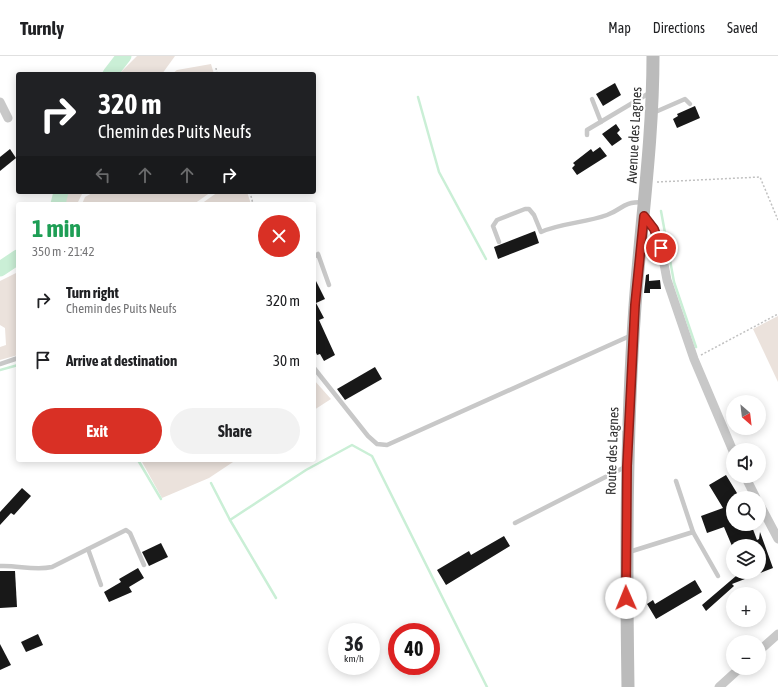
<!DOCTYPE html>
<html lang="en">
<head>
<meta charset="utf-8">
<style>
  :root { --surface:#fff; --page:#f2f2f2; --text:#202124; --muted:#757577; --line:#e0e0e0; --accent:#d93025 }
  body { margin:0; font-family:"Asap Condensed",sans-serif; background:var(--page); color:var(--text); height:100vh; display:flex; flex-direction:column; font-size:15px; white-space:nowrap }
  * { box-sizing:border-box; margin:0 }
  p { font-size:13px; color:var(--muted) }
  .icon { flex:none; width:22px; height:22px; fill:none; stroke:currentColor; stroke-width:2; stroke-linecap:round; stroke-linejoin:round }
  .map { position:relative; flex:1; overflow:hidden }
  .sheet { position:absolute; left:16px; top:146px; width:300px; height:260px; display:flex; flex-direction:column; background:var(--surface); border-radius:4px; box-shadow:0 2px 10px #0003 }
  .sheet>* { flex:none }
  .top-card { position:absolute; left:16px; top:16px; width:300px; height:122px; border-radius:4px; box-shadow:0 2px 10px #0003; background:#202124; color:#fff; overflow:hidden }
  .needle { width:26px; rotate:152deg }
  .fabs { position:absolute; left:726px; top:339px; display:grid; gap:8px }
  .fabs a { display:grid; place-items:center; width:40px; height:40px; border-radius:50%; background:var(--surface); box-shadow:0 2px 10px #0003; font-size:20px }
  .speed { position:absolute; left:328px; top:567px; display:flex; gap:8px; font-size:20px; font-weight:700; text-align:center }
  .speed>* { display:grid; place-content:center; width:52px; height:52px; border-radius:50%; background:var(--surface); box-shadow:0 2px 10px #0003; line-height:1 }
  .speed small { font-size:10px; font-weight:400 }
  .speed .limit { border:6px solid #d22; background:#fff; color:#111 }
  .pin { position:absolute; display:grid; place-items:center; width:34px; height:34px; color:#fff; margin:-17px; border:2px solid #fff; border-radius:50%; box-shadow:0 1px 4px #0007 }
  .me { position:absolute; width:44px; margin:-22px; rotate:359deg; stroke-linejoin:round; filter:drop-shadow(0 0 3px #0008) }
  .turn { display:flex; align-items:center; gap:14px; height:84px; padding:0 16px; font-size:18px }
  .turn .icon { width:52px; height:52px; stroke-width:2.5 }
  .turn b { display:block; font-size:28px; line-height:34px }
  .lanes { display:flex; align-items:center; height:38px; padding:0 16px; background:#0003; justify-content:center; gap:20px; direction:ltr }
  .lanes .off { opacity:.35 }
  .round { display:grid; place-items:center; flex:none; width:42px; height:42px; border-radius:21px; background:var(--page) }
  .head { display:flex; align-items:center; justify-content:space-between; height:68px; padding:0 16px }
  h1 { font-size:24px; font-weight:700; line-height:30px; color:#1e9e55 }
  .cta { display:flex; gap:8px; margin-top:auto; padding:8px 16px }
  .cta a { flex:1; height:46px; border-radius:24px; background:var(--accent); color:#fff; font-size:16px; font-weight:700; line-height:46px; text-align:center }
  .cta a+a { background:var(--page); color:var(--text) }
  ul { padding:0; list-style:none }
  li { display:flex; align-items:center; gap:12px; height:60px; padding:0 16px }
  li div { flex:1 }
  li b { display:block; font-size:15px }
  li em { font-style:normal }
  header { display:flex; align-items:center; gap:24px; box-sizing:border-box; height:56px; padding:0 20px; background:var(--surface); border-bottom:1px solid var(--line) }
  header strong { font-size:19px }
  nav { display:flex; gap:22px; margin-inline-start:auto; font-size:14px }
  .map>svg:first-child { display:block }
  .green { fill:#ebe2dc }
  .lines { fill:none; stroke-linecap:round; stroke-linejoin:round }
  .stream { stroke:#caefd6; stroke-width:2.5 }
  .river { stroke:#caefd6; stroke-width:15 }
  .building { fill:#181818 }
  .path { stroke:#c1c1c1; stroke-width:1.5; stroke-dasharray:2 2; stroke-linecap:butt }
  .lane { stroke:#c8c8c8; stroke-width:4.5 }
  .street { stroke:#c8c8c8; stroke-width:9 }
  .secondary { stroke:#bbb; stroke-width:13 }
  .route-casing { stroke:#8d1f18; stroke-width:10 }
  .route { stroke:#d93025; stroke-width:7 }
  .labels { text-anchor:middle; dominant-baseline:central; stroke-width:4; stroke-linejoin:round; paint-order:stroke }
  .street-label { font-size:14px; fill:#313131; stroke:#fff }
</style>
</head>
<body>
<header>
<strong>Turnly</strong>
<nav><a>Map</a><a>Directions</a><a>Saved</a></nav>
</header>
<div class="map">
<svg width="778" height="631" viewBox="0 0 778 631">
  <rect width="100%" height="100%" fill="#fff"/>
  <g class="green">
    <path d="M137,0H175L162,18H119Z"/>
    <path d="M211,8L214,18H172L177,14Z"/>
    <path d="M66,136H83L77,148H61Z"/>
    <path d="M94,136H211L194,148H82L85,141Z"/>
    <path d="M218,136H247L251,148H201Z"/>
    <path d="M18,216V299L0,304V291L6,289L5,272L0,269V225Z"/>
    <path d="M778,260V326L753,273Z"/>
    <path d="M314,324L331,343L314,354Z"/>
    <path d="M141,404H236L209,422L162,442Z"/>
  </g>
  <g class="lines">
    <g class="stream">
      <path d="M418,41L439,116L486,203"/>
      <path d="M661,155L674,226L696,291"/>
      <path d="M0,314L18,309"/>
      <path d="M138,404L161,443"/>
      <path d="M211,427L230,464L306,414L352,389L372,400L487,631"/>
      <path d="M230,464L276,542"/>
    </g>
    <g class="river">
      <path d="M110,18L124,0"/>
      <path d="M58,148L61,136"/>
      <path d="M0,213L18,201"/>
    </g>
  </g>
  <g class="building">
    <path d="M615,27L621,39L603,50L596,38Z"/>
    <path d="M695,50L700,62L677,72L673,63L678,60L677,58Z"/>
    <path d="M616,68L620,74L617,77L622,83L612,90L602,78Z"/>
    <path d="M600,91L607,100L577,119L572,112L575,109L573,107L591,93L593,96Z"/>
    <path d="M10,93L16,102L0,115V101Z"/>
    <path d="M535,175L539,187L498,203L494,191Z"/>
    <path d="M649,218V225L660,224L661,233H650V237H644L646,219Z"/>
    <path d="M314,221L325,243L316,247L324,262L319,264L335,299L324,305L320,298L317,299L314,292Z"/>
    <path d="M375,311L382,323L345,344L337,333Z"/>
    <path d="M726,419L740,442H733V468H751L757,484L759,483L760,476L773,512L732,528L734,530L706,555L702,549L736,520L735,516H759V490H732L724,471L707,477L701,460L723,452L709,429Z"/>
    <path d="M22,432L31,440L14,459L11,457L0,469V456Z"/>
    <path d="M504,480L510,490L446,529L437,514L469,495L471,499Z"/>
    <path d="M161,487L168,501L149,510L142,496Z"/>
    <path d="M138,512L144,522L129,531L132,536L109,546L104,536L121,526L119,523Z"/>
    <path d="M0,515H15L17,551L0,552Z"/>
    <path d="M695,524L702,536L656,563L647,548L653,544L655,548Z"/>
    <path d="M38,578L43,589L26,596L21,586Z"/>
    <path d="M0,588L11,609L0,614Z"/>
  </g>
  <g class="lines">
    <g class="path">
      <path d="M216,12L217,18"/>
      <path d="M657,126L760,121L778,164"/>
      <path d="M250,136L253,148"/>
      <path d="M701,299L778,258"/>
    </g>
    <g class="lane">
      <path d="M592,43L601,66"/>
      <path d="M653,57L685,43L690,48"/>
      <path d="M587,79V74L651,36"/>
      <path d="M499,186L493,170L497,164L525,153H529L534,159L541,176C561,167 585,167 607,159C623,153 622,146 643,146"/>
      <path d="M314,201L318,198L329,229"/>
      <path d="M0,308L18,302"/>
      <path d="M314,312L368,380L377,388L387,389L632,279"/>
      <path d="M676,425L693,476"/>
      <path d="M515,467L627,410"/>
      <path d="M88,493L101,529"/>
      <path d="M629,496L693,476L718,520"/>
      <path d="M0,510C18,509 34,515 52,511L126,474L130,477L144,509"/>
    </g>
    <g class="street">
      <path d="M0,46L8,62"/>
      <path d="M644,160L654,173L661,192L667,224L694,303L733,395"/>
      <path d="M745,420L756,442"/>
      <path d="M759,447L778,483"/>
      <path d="M759,595L778,578"/>
      <path d="M719,631L740,612"/>
    </g>
    <path class="secondary" d="M628,631C626,503 626,378 635,250C641,167 653,84 653,0"/>
  </g>
  <g class="lines">
    <defs>
      <path id="route" d="M626,542L627,410L635,249L644,160L654,173L661,192"/>
    </defs>
    <use href="#route" class="route-casing"/>
    <use href="#route" class="route"/>
  </g>
  <g class="labels">
    <g class="street-label">
      <text transform="translate(634 79) rotate(-87)">Avenue des Lagnes</text>
      <text transform="translate(612 395) rotate(-88)">Route des Lagnes</text>
    </g>
  </g>
</svg>
<div class="fabs">
<a><svg class="needle" viewBox="-14 -14 28 28"><path d="M0-13l5 13h-10z" fill="#e53935"/><path d="M0 13l5-13h-10z" fill="#757577"/></svg></a>
<a><svg class="icon" aria-label="sound" viewBox="0 0 24 24"><path d="M4 9h4l5-4v14l-5-4H4zM17 9q2 3 0 6"/></svg></a>
<a><svg class="icon" aria-label="search" viewBox="0 0 24 24"><circle cx="10" cy="10" r="6"/><path d="M15 15l6 6"/></svg></a>
<a><svg class="icon" aria-label="layers" viewBox="0 0 24 24"><path d="M12 4l9 5-9 5-9-5zM3 14l9 5 9-5"/></svg></a>
<a>+</a>
<a>−</a>
</div>
<div class="speed"><div>36<small>km/h</small></div><div class="limit">40</div></div>
<div class="pin" style="left:661px;top:192px;background:#d93025"><svg class="icon" aria-label="arrive" viewBox="0 0 24 24"><path d="M6 21V4h12l-3 4 3 4H6"/></svg></div>
<svg class="me" style="left:626px;top:542px" viewBox="-20 -20 40 40"><circle r="19" fill="#fff"/><path d="M0-13L10 11 0 6-10 11z" fill="#d93025"/></svg>
<div class="top-card">
<div class="turn"><svg class="icon" aria-label="right" viewBox="0 0 24 24"><path d="M7 20v-9h11M14 6l5 5-5 5"/></svg><div><b>320 m</b>Chemin des Puits Neufs</div></div>
<div class="lanes"><svg class="icon off" aria-label="left" viewBox="0 0 24 24"><path d="M17 20v-9H6M10 6l-5 5 5 5"/></svg><svg class="icon off" aria-label="ahead" viewBox="0 0 24 24"><path d="M12 20V5M6 11l6-6 6 6"/></svg><svg class="icon off" aria-label="ahead" viewBox="0 0 24 24"><path d="M12 20V5M6 11l6-6 6 6"/></svg><svg class="icon" aria-label="right" viewBox="0 0 24 24"><path d="M7 20v-9h11M14 6l5 5-5 5"/></svg></div>
</div>
<section class="sheet">
<div class="head"><div><h1>1 min</h1><p>350 m · 21:42</p></div><a class="round" style="background:#d93025;color:#fff"><svg class="icon" aria-label="close" viewBox="0 0 24 24"><path d="M6 6l12 12M18 6L6 18"/></svg></a></div>
<ul>
<li><svg class="icon" aria-label="right" viewBox="0 0 24 24"><path d="M7 20v-9h11M14 6l5 5-5 5"/></svg><div><b>Turn right</b><p>Chemin des Puits Neufs</p></div><em>320 m</em></li>
<li><svg class="icon" aria-label="arrive" viewBox="0 0 24 24"><path d="M6 21V4h12l-3 4 3 4H6"/></svg><div><b>Arrive at destination</b></div><em>30 m</em></li>
</ul>
<div class="cta"><a>Exit</a><a>Share</a></div>
</section>
</div>
</body>
</html>
